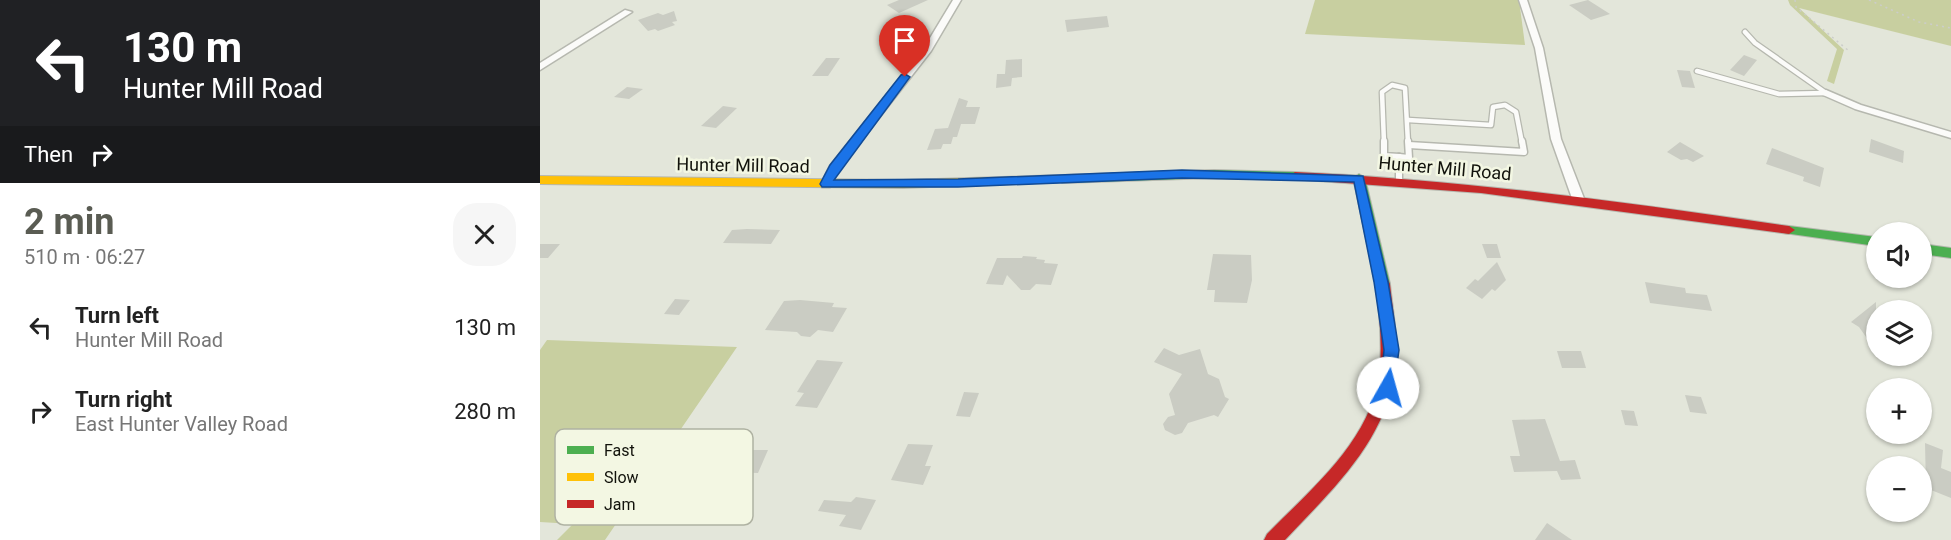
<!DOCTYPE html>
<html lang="en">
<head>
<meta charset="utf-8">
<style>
  :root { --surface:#fff; --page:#f6f6f6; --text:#222; --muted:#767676; --accent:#5a5c53 }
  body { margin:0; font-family:Roboto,sans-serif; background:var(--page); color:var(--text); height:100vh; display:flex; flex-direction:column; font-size:22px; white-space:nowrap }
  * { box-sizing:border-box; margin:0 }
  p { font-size:20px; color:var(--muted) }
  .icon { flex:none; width:33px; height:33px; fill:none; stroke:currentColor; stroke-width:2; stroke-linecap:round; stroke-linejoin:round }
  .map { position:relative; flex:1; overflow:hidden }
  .panel { display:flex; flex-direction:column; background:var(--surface); width:540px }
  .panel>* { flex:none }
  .banner { background:#202124; color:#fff; overflow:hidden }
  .tools { position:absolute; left:1326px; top:222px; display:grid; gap:12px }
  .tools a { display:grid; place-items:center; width:66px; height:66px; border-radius:50%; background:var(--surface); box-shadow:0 2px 4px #0004; font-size:30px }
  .pin { position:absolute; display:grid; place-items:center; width:51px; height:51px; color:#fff; margin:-62px -26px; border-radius:50% 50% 50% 0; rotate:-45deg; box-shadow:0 0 6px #0007 }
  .pin .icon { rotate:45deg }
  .me { position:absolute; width:66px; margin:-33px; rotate:7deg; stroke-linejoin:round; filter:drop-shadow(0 0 4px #0008) }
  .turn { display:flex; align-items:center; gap:21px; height:126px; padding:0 24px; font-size:27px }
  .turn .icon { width:78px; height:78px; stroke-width:2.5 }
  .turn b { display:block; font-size:42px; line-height:51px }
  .then { display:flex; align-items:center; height:57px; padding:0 24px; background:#0003; gap:12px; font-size:22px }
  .round { display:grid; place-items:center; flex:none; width:63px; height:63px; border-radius:24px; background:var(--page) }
  .headline { display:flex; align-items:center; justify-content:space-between; height:102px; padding:0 24px }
  h1 { font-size:36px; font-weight:700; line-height:45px; color:var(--accent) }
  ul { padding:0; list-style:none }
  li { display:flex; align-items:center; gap:18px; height:84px; padding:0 24px }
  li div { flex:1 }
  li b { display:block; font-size:22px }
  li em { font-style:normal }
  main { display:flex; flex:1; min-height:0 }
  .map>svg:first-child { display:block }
  .green { fill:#c8cfa0 }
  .building { fill:#caccc3 }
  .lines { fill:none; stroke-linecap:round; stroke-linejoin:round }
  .lane-far1-casing { stroke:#b6b8af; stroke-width:7 }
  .lane-casing { stroke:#b6b8af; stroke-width:9 }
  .street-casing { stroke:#b6b8af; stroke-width:3 }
  .fast-casing { stroke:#b6b8af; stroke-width:2 }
  .slow-casing { stroke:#b6b8af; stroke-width:2 }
  .jam-casing { stroke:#b6b8af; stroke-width:2 }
  .path { stroke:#cccdca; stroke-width:1.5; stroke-dasharray:2 4; stroke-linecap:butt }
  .lane-far1 { stroke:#fbfbf9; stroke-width:4.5 }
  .lane { stroke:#fbfbf9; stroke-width:6 }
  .street { fill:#fbfbf9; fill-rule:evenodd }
  .fast { fill:#4caf50; fill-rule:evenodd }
  .slow { fill:#ffc107; fill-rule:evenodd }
  .jam { fill:#c62828; fill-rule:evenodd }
  .route { fill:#1a73e8; stroke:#114b97; stroke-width:1.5 }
  .labels { text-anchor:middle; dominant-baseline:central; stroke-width:5; stroke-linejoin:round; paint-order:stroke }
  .street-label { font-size:18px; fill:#11120b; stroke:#f3f7e3 }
  .key { fill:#f3f7e3; stroke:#afb2a2; stroke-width:1.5 }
  .key-label { font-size:16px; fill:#11120b }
</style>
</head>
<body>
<main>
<section class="panel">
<div class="banner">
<div class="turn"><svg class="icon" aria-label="left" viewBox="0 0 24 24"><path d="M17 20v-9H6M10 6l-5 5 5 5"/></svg><div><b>130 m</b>Hunter Mill Road</div></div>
<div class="then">Then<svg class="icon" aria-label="right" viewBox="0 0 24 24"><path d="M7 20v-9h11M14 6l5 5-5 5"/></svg></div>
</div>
<div class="headline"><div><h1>2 min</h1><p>510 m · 06:27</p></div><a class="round"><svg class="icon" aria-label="close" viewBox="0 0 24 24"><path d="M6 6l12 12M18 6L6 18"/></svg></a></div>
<ul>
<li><svg class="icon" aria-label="left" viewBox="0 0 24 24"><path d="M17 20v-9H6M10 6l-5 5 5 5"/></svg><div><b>Turn left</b><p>Hunter Mill Road</p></div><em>130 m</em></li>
<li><svg class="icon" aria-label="right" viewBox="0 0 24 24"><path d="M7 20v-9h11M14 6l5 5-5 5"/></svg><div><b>Turn right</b><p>East Hunter Valley Road</p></div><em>280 m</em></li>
</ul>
</section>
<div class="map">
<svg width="1411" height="540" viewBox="0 0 1411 540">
  <rect width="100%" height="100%" fill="#e3e6da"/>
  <g class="green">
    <path d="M775,0H979L985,45L765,34Z"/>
    <path d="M1248,0H1411V46L1259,8L1304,50L1294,84L1287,81L1297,49L1250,5Z"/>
    <path d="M7,340L197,347L65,540H17L33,524L0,522V350Z"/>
  </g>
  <g class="building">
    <path d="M359,0H388L359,13L347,5Z"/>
    <path d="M1048,0L1070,14L1051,20L1029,5Z"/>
    <path d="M134,11L137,21L132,22L135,25L118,31L115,29L108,31L98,20L118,13L123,15Z"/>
    <path d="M567,16L569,27L527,32L525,20Z"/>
    <path d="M1204,55L1217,60L1204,76L1190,70Z"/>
    <path d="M286,58H300L288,76H272Z"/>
    <path d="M482,59V77L472,78L471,86L456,88L457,74H465L466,60Z"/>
    <path d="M1137,70L1150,71L1155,88L1142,87Z"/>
    <path d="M87,87L103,89L89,99L74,97Z"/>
    <path d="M419,98L428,101L426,107H440L435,124H421L417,137H413L411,144H403L401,149L387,150L395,129L408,128Z"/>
    <path d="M183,106L197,108L176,128L161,126Z"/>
    <path d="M1331,139L1364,151L1363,163L1329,152Z"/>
    <path d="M1140,142L1164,156L1153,162L1147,159L1141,160L1127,152Z"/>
    <path d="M1232,148L1284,168L1280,187L1263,181L1264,177L1226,164Z"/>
    <path d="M192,230L207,229L240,230L231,244L183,243Z"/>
    <path d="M0,244H20L8,258H0Z"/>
    <path d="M942,244H957L961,258H947Z"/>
    <path d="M673,254L711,255L712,280L707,303L674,302L675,290H667Z"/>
    <path d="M483,256L497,257L496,259L505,260L504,263L518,264L511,285L496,284L490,290H481L467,275L463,285L446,284L457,258H482Z"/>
    <path d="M957,262L966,280L955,291L952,289L942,299L926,288L935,279L938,281Z"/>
    <path d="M1105,282L1145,288L1146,293L1167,295L1172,311L1110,303Z"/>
    <path d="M135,299L150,300L139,315L124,314Z"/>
    <path d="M260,300L294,303L292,307L307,308L293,332L278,330L270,337L261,336L257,332L225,330L244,301Z"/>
    <path d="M1336,302V351L1319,327L1311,322Z"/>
    <path d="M624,348L639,355L660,349L668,374L679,379L685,397L689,399L678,417L674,415L648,423L642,433L635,435L625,430L623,424L628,417L635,415L629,394L642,374L614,362Z"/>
    <path d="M1017,351H1041L1046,368H1022Z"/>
    <path d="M277,360L303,362L277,408L255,406L264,393L257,392Z"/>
    <path d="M424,392L439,393L430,417L416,416Z"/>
    <path d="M1145,395L1161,397L1167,414L1150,412Z"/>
    <path d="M1081,410L1094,411L1098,426L1085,425Z"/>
    <path d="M1005,419L1020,461L1035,460L1041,479L1021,480L1017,471L974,472L970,456H980L972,420Z"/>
    <path d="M1385,443L1403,450L1401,468L1411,472V498L1386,488Z"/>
    <path d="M368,444L393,445L385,466H391L383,485L351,480Z"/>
    <path d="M197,450H228L218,473L186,472Z"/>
    <path d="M316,497L336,500L321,530L299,526L306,515L278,511L284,500L311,502Z"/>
    <path d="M1007,523L1032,540H995Z"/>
  </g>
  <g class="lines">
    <defs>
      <g id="lane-far1">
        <path d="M1205,32L1215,43L1286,93"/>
        <path d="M1157,71L1239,94L1286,93"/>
        <path d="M868,120L951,125L953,107L965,105L976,112L982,143"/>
        <path d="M844,143L842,92L852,85L865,88L868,143"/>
      </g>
      <g id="lane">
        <path d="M844,141V156L859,157"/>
        <path d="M869,145L984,152L982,141"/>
        <path d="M859,157L869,158L868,141"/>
        <path d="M859,157V181"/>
      </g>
      <g id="street">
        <path d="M413,0H421L391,51L299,169L290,187H282L281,184L290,166L384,48Z"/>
        <path d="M979,0H987L1003,48L1021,139L1045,201L1043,204L1039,205L1033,201L1011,139L995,48Z"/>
        <path d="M85,10L92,12L0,70V63Z"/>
        <path d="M1286,90L1321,105L1411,132V138L1315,109L1283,95L1281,93Z"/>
      </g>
      <g id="fast">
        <path d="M674,170L755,172L761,176L755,180L674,178L522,183L516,179L522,175Z"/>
        <path d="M819,174L825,178L850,284L848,288H838L836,284L813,178Z"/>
        <path d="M1249,226L1336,237V246L1244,233L1243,230L1244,227Z"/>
        <path d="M1382,244L1411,248V258L1382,254Z"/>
      </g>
      <path id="slow" d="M522,175L526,176L528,179L526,182L363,188L0,184V176L363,180Z"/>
      <g id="jam">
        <path d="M755,172C921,180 1085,202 1249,226L1255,230L1249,234L941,193L751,179L749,176Z"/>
        <path d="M843,279L848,280L850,284C853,312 859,342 855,371C845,442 792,490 745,540H724L727,534C773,487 835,437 840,367C842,339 839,312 836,284L838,280Z"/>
      </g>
    </defs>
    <use href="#lane-far1" class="lane-far1-casing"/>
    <use href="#lane" class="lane-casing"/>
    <use href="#street" class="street-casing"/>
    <use href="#fast" class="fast-casing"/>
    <use href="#slow" class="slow-casing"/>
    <use href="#jam" class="jam-casing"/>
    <g class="path">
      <path d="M1255,0L1256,7L1309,51"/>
      <path d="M1329,0L1379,22L1411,28"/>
    </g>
    <use href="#lane-far1" class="lane-far1"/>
    <use href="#lane" class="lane"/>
    <use href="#street" class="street"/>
    <use href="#fast" class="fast"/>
    <use href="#slow" class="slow"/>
    <use href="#jam" class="jam"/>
  </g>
  <path class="route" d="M365,74L370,77L294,180L418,179L642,170L823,176L848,282L859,350L853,393H842L840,388L844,350L834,282L814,182L642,178L418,187H282L280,184L290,165L361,75Z"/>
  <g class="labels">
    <g class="street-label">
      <text transform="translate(203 165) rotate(1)">Hunter Mill Road</text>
      <text transform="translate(905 168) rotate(5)">Hunter Mill Road</text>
    </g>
  </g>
  <rect x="15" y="429" width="198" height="96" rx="9" class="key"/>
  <rect x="27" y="446" width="27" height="8" fill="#4caf50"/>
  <rect x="27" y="473" width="27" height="8" fill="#ffc107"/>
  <rect x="27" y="500" width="27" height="8" fill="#c62828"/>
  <g class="key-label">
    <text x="64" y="456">Fast</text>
    <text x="64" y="483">Slow</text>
    <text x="64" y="510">Jam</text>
  </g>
</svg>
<div class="tools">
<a><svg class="icon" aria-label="sound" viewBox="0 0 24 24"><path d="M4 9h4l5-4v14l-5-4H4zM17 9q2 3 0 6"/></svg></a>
<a><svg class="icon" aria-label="layers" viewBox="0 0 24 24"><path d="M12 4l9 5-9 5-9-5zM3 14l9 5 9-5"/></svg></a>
<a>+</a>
<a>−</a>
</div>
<div class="pin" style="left:365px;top:77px;background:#d93025"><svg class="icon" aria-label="arrive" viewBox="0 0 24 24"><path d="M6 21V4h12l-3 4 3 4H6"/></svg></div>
<svg class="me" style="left:848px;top:388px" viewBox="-20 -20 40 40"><circle r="19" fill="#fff"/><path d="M0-13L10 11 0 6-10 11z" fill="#1a73e8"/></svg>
</div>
</main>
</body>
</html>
